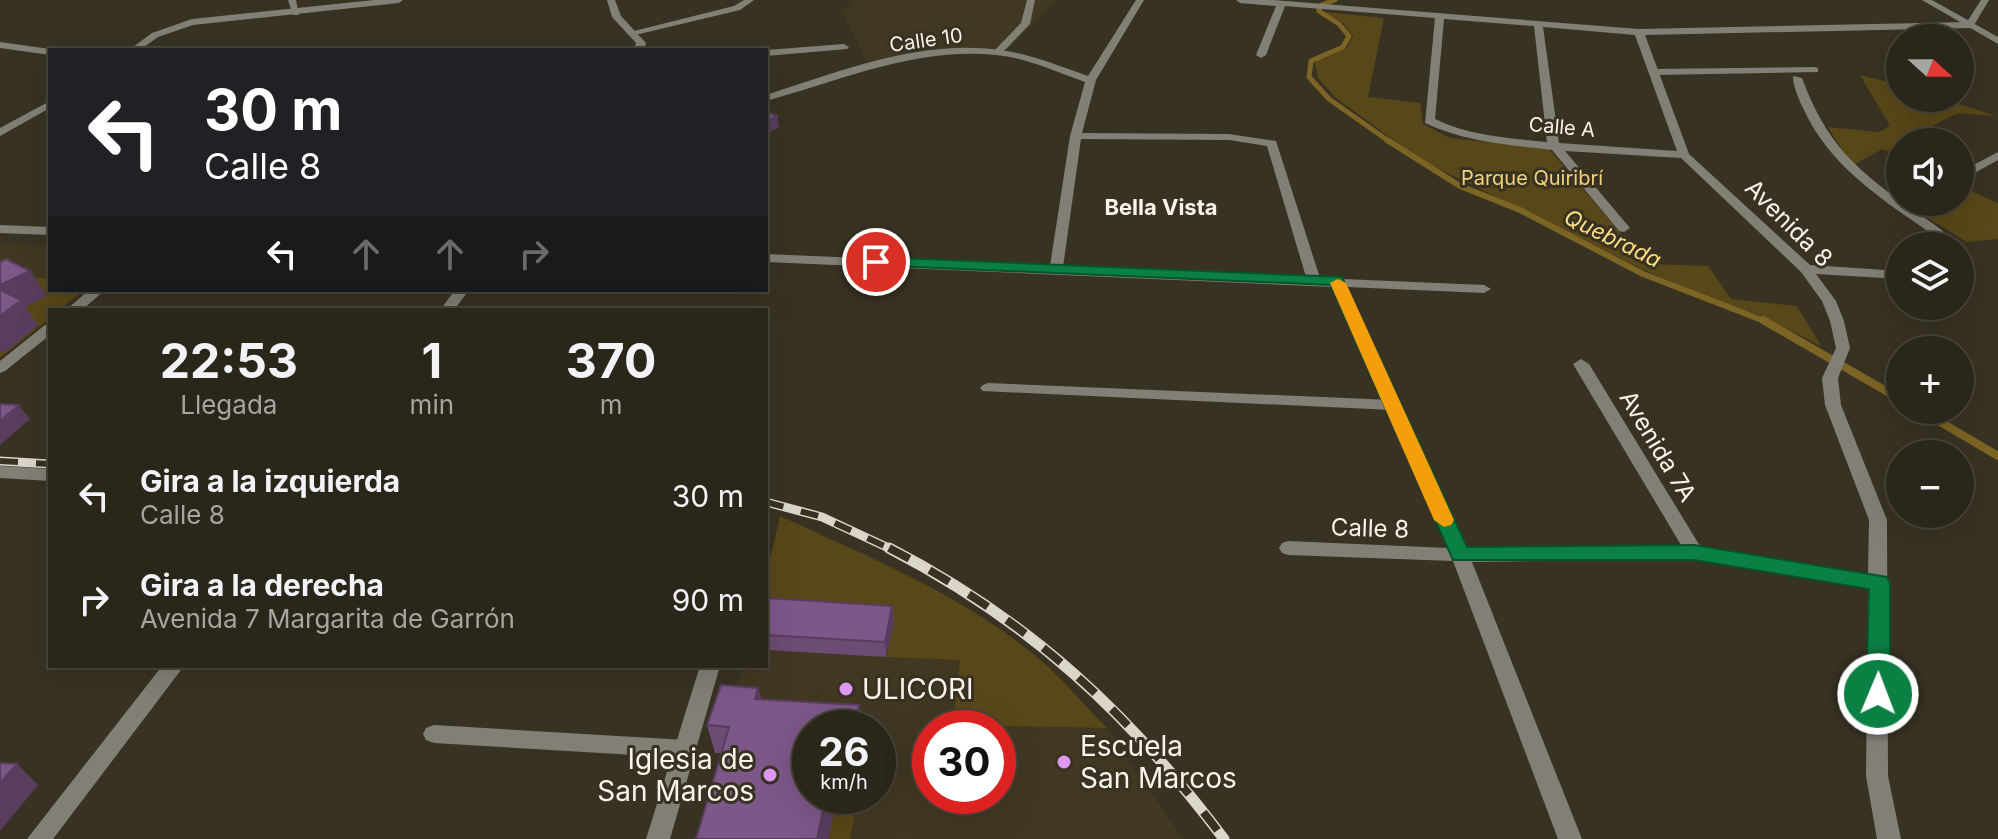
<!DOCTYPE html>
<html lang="es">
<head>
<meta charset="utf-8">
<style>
  :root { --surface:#2a261a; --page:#322e23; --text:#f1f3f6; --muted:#a5a5a2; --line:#464339 }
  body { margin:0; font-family:Inter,sans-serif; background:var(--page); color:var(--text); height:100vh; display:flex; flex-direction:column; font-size:30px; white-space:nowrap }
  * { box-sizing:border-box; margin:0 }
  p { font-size:26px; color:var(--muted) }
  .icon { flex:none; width:44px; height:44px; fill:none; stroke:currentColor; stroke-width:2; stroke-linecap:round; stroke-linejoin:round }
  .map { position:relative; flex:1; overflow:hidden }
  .drawer { position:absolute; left:48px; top:308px; width:720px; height:360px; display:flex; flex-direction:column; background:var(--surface); border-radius:0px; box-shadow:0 8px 32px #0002,0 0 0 2px var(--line) }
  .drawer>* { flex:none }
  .banner { position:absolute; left:48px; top:48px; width:720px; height:244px; border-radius:0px; box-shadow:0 8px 32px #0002,0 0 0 2px var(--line); background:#202124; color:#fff; overflow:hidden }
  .needle { width:52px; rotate:111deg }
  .buttons { position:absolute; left:1886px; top:24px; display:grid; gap:16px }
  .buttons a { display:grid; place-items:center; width:88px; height:88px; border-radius:50%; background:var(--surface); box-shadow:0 8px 32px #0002,0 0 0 2px var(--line); font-size:40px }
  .speed { position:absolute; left:792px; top:710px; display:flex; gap:16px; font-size:40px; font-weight:700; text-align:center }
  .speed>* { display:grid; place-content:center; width:104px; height:104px; border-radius:50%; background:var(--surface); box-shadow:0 8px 32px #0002,0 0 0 2px var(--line); line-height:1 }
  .speed small { font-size:20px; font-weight:400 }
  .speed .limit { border:12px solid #d22; background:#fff; color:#111 }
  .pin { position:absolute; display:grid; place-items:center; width:68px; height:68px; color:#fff; margin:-34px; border:4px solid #fff; border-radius:50%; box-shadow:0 2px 8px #0007 }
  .me { position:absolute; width:88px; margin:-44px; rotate:1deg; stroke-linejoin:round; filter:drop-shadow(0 0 6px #0008) }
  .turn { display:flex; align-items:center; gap:28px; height:168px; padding:0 24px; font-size:36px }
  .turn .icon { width:104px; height:104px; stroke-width:2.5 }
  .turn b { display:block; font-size:56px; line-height:68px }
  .lanes { display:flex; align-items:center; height:76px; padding:0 24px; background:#0003; justify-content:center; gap:40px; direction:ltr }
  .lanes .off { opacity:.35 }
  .eta { display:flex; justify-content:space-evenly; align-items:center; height:136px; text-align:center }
  .eta b { font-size:48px; font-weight:700; line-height:56px }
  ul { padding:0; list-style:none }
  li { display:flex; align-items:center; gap:24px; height:104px; padding:0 24px }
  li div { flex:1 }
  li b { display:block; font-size:30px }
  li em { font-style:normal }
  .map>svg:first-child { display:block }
  .built { fill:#413822; fill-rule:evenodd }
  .green { fill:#584718 }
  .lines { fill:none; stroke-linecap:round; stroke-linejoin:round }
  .stream-far2 { stroke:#7b6424; stroke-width:5 }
  .stream-far1 { stroke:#7b6424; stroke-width:6 }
  .stream { stroke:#7b6424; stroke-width:8 }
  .service { fill:#827f77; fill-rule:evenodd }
  .minor { fill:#827f77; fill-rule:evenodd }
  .tertiary { fill:#827f77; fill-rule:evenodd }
  .rail-far1-casing { stroke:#dbd6cb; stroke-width:9 }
  .rail-casing { stroke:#dbd6cb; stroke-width:11 }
  .rail-far1 { stroke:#383222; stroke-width:6; stroke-dasharray:18; stroke-linecap:butt }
  .rail { stroke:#383222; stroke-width:8; stroke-dasharray:23; stroke-linecap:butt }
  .wall { fill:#6c4b75 }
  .shaded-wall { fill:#583d5f }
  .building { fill:#7d5788; stroke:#583d5f; stroke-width:2 }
  .route { fill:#0b8043; stroke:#07532c; stroke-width:2 }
  .slow { fill:#f59e0b }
  .poi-dot { fill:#de98f2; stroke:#383222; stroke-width:3 }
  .labels { text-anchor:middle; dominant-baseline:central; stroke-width:6; stroke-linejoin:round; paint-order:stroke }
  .far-street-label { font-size:20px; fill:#f8f4ea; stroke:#383222 }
  .far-park-label { font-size:20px; fill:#f3d277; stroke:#383222 }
  .far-neighbourhood-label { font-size:22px; font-weight:bold; fill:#f8f4ea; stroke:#383222 }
  .far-water-label { font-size:22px; font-style:italic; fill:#fedc81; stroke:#383222 }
  .street-label { font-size:24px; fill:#f8f4ea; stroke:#383222 }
  .near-poi-label { font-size:28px; fill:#f8f4ea; stroke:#383222; text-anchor:start }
</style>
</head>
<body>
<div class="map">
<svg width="1998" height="839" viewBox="0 0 1998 839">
  <rect width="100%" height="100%" fill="#383222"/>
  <g class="built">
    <path d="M851,0H1056L1006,51L976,49L866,61L841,11L853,4Z"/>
    <path d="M0,243L50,245V278L0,277Z"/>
    <path d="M766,650L961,660L954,725L1107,728L1183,839H850L859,796H878L875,721L728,713L742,666H766ZM930,728H998V796H930Z"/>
  </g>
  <g class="green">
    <path d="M1324,12L1384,18L1368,97L1420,103L1423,124L1450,138L1549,149L1633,248L1651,264L1708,266L1731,299L1797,306L1821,346L1762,316L1705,297L1644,270L1419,159L1335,97L1318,78L1315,62L1347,48L1353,36L1343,23Z"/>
    <path d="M1860,75L1900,85V98H1940L1996,116L1958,113L1900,142V155L1882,149L1852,166L1828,127L1879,132L1890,126Z"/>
    <path d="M1960,186L1998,203V239L1967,242L1921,214L1920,207L1929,202H1960Z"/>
    <path d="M0,277L50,278V290H84L59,310H50V318L0,358Z"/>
    <path d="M780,516C869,557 963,595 1038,658C1063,679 1084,705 1107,728L953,725L960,660L887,657L893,621L766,626V576Z"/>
    <path d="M837,796H859L850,839H828Z"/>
  </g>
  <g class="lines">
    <path class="stream-far2" d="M1335,0L1319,6V11L1339,24L1349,36L1343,47L1311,61L1309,77L1329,99L1390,142"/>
    <path class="stream-far1" d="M1387,140L1460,186L1520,210L1643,274L1767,322"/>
    <g class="stream">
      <path d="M1763,320L1900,399"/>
      <path d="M1920,410L1998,456"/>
    </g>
    <g class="service">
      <path d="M288,0H296L299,15H293Z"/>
      <path d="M1027,0H1035L1030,24L1001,54H995V50L1021,23Z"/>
      <path d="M0,42L50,49L54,50H50V55L0,48Z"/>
      <path d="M844,44L849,47L847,49L766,56V50Z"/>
      <path d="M1814,67L1818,68V72L1654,75L1649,72L1654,69Z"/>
      <path d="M988,383L1392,400L1400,405L1392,410L983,391L980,388L983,385Z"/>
      <path d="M434,725L685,740L693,742L696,749L693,756L685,758L434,743L426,740L423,734L426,728Z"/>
    </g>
    <g class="minor">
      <path d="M744,0H754L740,10L631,36L626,33L734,6Z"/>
      <path d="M1136,0H1144L1096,80L1082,133L1229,134L1276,141L1320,278L1337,276L1343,279L1484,285L1491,289L1484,293L1347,287L1466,548L1681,545L1573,364L1581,359L1589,364L1700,546L1868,574L1869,520L1825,405L1822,378L1836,348L1830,321L1822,301L1801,272L1681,158L1565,151L1630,228L1624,232L1619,231L1552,150C1509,145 1465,142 1425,123L1435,18L1285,6L1266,55L1261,58L1256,55L1276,6L1240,3L1236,0H1273L1639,29L1967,22L1981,0H1989L1973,27L1970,28L1645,35L1689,154L1810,265L1900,271V279L1816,274L1836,301L1844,321L1850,348L1838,378L1841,405L1887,520L1888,776L1901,839H1877L1866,776L1868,588L1694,559L1472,562L1582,839H1558L1453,561L1288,555L1282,553L1279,548L1282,543L1288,541L1448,548L1333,287L766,262V254L1050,266L1070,136L1085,82C1056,72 1027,58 996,55C916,47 842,80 766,101V95C840,71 921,39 1000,50C1031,54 1059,66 1088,76ZM1444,19L1534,26L1547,142C1509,138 1470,136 1435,119ZM1543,27L1635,35L1677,151L1559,143ZM1081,139L1229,140L1267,146L1306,277L1063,267Z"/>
      <path d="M1793,76L1802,78C1826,143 1855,169 1909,207C1926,220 1944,228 1957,246H1943C1931,231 1915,223 1900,212C1861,184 1825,155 1804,110C1799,100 1793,86 1793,76Z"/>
      <path d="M1998,152V160L1960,181V172Z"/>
      <path d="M0,225L50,227V235L0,233Z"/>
      <path d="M89,290H105L82,310H66Z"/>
      <path d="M50,324V335L5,371L0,373V361L45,325Z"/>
      <path d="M0,466L50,469V481L0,478Z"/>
      <path d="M700,666H720L670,839H646Z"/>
    </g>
    <g class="tertiary">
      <path d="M374,0H403L399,3L193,25L158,37L140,50H129L152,33L192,19Z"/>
      <path d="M607,0H615L621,16L646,43L644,50H634L636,43L612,17Z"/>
      <path d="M1922,0H1932L1998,37V44Z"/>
      <path d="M50,101V108L0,136V128Z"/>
      <path d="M455,290H469L454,310H440Z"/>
      <path d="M162,666H184L53,839H27Z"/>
    </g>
    <defs>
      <g id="rail-far1">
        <path d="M0,461L50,464"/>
        <path d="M766,502L822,517L893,550"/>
      </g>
      <path id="rail" d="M889,548C1030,621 1129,713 1224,839"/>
    </defs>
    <use href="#rail-far1" class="rail-far1-casing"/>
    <use href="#rail" class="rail-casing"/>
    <use href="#rail-far1" class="rail-far1"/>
    <use href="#rail" class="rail"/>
  </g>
  <g class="wall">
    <path d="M766,601L892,606L894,621L886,657L766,650Z"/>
    <path d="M758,688L761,699L859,705L862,728H810L837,796L828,839H696L721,753H715L707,725Z"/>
  </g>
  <g class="shaded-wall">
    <path d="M777,116L779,128L766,133V121Z"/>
    <path d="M30,271L47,296L25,307L38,325L8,350L0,353V285Z"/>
    <path d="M19,405L30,419L0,445V421Z"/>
    <path d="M892,606L894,621L886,657L885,642Z"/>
    <path d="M758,688L765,715L755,699Z"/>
    <path d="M859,705L862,728H854Z"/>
    <path d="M17,764L38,785L0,831V783Z"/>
    <path d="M826,796H837L828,839H817Z"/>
  </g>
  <g class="building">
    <path d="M766,112L777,116L766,121Z"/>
    <path d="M6,259L30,271L0,285V262Z"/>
    <path d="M0,290L21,300L0,316Z"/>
    <path d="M0,404L19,405L0,421Z"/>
    <path d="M767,598L892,606L885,642L766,635Z"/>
    <path d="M721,685L758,688L755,699L859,705L854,728H810V796H826L817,839H696L729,727L707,725Z"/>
    <path d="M0,763L17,764L0,783Z"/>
  </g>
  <path class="route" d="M876,257L1342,277L1467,547L1694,545L1887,577L1890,583V694L1887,700L1878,703L1870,700L1866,694L1869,589L1694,560H1453L1331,285L871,265V259Z"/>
  <path class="slow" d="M1338,279L1346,283L1454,520L1451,525L1444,527L1434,520L1330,283Z"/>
  <g class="poi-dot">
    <circle cx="846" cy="689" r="8"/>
    <circle cx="1064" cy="762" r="8"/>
    <circle cx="770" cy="775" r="8"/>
  </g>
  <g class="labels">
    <g class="far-street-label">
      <text transform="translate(926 40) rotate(-8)">Calle 10</text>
      <text transform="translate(1562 127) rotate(5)">Calle A</text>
    </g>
    <g class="far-park-label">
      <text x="1532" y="178">Parque Quiribrí</text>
    </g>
    <g class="far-neighbourhood-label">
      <text x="1161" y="207">Bella Vista</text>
    </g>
    <g class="far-water-label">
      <text transform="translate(1613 238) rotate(26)">Quebrada</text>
    </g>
    <g class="street-label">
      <text transform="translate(1789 223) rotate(45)">Avenida 8</text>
      <text transform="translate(1658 446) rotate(59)">Avenida 7A</text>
      <text transform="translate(1370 528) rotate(2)">Calle 8</text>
    </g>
    <g class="near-poi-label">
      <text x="862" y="689">ULICORI</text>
      <text x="1080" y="746">Escuela<tspan x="1080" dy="32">San Marcos</tspan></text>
      <text x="754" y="759" text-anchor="end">Iglesia de<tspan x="754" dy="32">San Marcos</tspan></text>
    </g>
  </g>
</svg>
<div class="buttons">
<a><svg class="needle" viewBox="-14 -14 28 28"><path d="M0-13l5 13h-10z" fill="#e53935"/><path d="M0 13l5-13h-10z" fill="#a5a5a2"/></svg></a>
<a><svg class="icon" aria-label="sound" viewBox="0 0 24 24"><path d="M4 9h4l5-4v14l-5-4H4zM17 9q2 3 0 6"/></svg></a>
<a><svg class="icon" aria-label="layers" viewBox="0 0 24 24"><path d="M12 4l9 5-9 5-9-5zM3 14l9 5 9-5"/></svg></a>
<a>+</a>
<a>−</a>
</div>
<div class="speed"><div>26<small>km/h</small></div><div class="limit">30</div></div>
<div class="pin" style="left:876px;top:262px;background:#d93025"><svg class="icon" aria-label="arrive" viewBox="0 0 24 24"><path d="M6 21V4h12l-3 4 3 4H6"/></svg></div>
<svg class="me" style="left:1878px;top:694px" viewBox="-20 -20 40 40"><circle r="17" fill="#0b8043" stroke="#fff" stroke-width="3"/><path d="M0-11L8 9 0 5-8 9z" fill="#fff"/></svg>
<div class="banner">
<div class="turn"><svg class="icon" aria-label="left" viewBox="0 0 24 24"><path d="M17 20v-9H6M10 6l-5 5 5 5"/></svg><div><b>30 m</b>Calle 8</div></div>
<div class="lanes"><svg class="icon" aria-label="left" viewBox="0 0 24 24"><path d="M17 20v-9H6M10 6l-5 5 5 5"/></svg><svg class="icon off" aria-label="ahead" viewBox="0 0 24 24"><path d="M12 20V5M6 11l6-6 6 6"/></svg><svg class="icon off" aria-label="ahead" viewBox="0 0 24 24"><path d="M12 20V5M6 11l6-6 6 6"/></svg><svg class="icon off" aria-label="right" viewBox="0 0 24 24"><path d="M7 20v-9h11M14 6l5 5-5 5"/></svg></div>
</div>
<section class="drawer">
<div class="eta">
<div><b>22:53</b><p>Llegada</p></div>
<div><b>1</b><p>min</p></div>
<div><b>370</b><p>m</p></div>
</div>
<ul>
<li><svg class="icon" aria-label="left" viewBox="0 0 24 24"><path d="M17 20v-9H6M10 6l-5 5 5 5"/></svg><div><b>Gira a la izquierda</b><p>Calle 8</p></div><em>30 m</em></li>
<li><svg class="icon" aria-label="right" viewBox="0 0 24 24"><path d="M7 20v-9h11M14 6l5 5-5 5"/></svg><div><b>Gira a la derecha</b><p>Avenida 7 Margarita de Garrón</p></div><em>90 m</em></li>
</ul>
</section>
</div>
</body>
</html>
